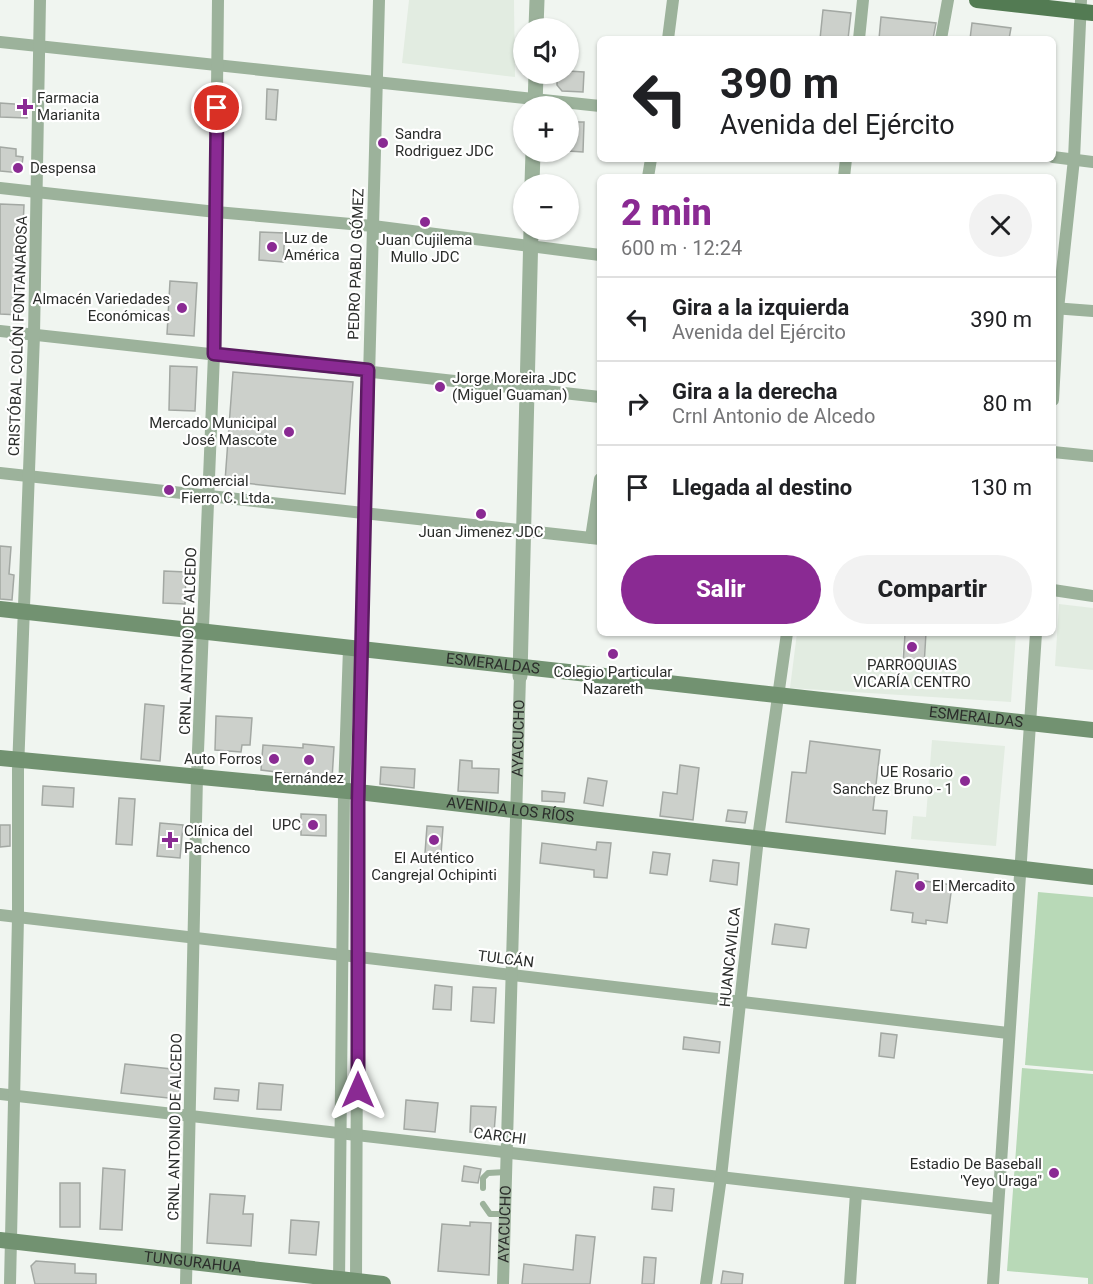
<!DOCTYPE html>
<html lang="es">
<head>
<meta charset="utf-8">
<style>
  :root { --surface:#fff; --page:#f2f2f2; --text:#202124; --muted:#757577; --line:#e0e0e0; --accent:#8a2a93 }
  body { margin:0; font-family:Roboto,sans-serif; background:var(--page); color:var(--text); height:100vh; display:flex; flex-direction:column; font-size:22px; white-space:nowrap }
  * { box-sizing:border-box; margin:0 }
  p { font-size:20px; color:var(--muted) }
  .icon { flex:none; width:33px; height:33px; fill:none; stroke:currentColor; stroke-width:2; stroke-linecap:round; stroke-linejoin:round }
  .map { position:relative; flex:1; overflow:hidden }
  .panel { position:absolute; left:597px; top:174px; width:459px; height:462px; display:flex; flex-direction:column; background:var(--surface); border-radius:9px; box-shadow:0 2px 4px #0004 }
  .panel>* { flex:none }
  .hud { position:absolute; left:597px; top:36px; width:459px; height:126px; border-radius:9px; box-shadow:0 2px 4px #0004; background:#fff; color:var(--text); overflow:hidden }
  .controls { position:absolute; left:513px; top:18px; display:grid; gap:12px }
  .controls a { display:grid; place-items:center; width:66px; height:66px; border-radius:50%; background:var(--surface); box-shadow:0 2px 4px #0004; font-size:30px }
  .pin { position:absolute; display:grid; place-items:center; width:51px; height:51px; color:#fff; margin:-26px; border:3px solid #fff; border-radius:50%; box-shadow:0 2px 6px #0007 }
  .me { position:absolute; width:66px; margin:-33px; rotate:0deg; stroke-linejoin:round; filter:drop-shadow(0 0 4px #0008) }
  .turn { display:flex; align-items:center; gap:21px; height:126px; padding:0 24px; font-size:27px }
  .turn .icon { width:78px; height:78px; stroke-width:2.5 }
  .turn b { display:block; font-size:42px; line-height:51px }
  .round { display:grid; place-items:center; flex:none; width:63px; height:63px; border-radius:32px; background:var(--page) }
  .overview { display:flex; align-items:center; justify-content:space-between; height:102px; padding:0 24px }
  h1 { font-size:36px; font-weight:800; line-height:45px; color:var(--accent) }
  .primary-button { display:flex; gap:12px; margin-top:auto; padding:12px 24px }
  .primary-button a { flex:1; height:69px; border-radius:36px; background:var(--accent); color:#fff; font-size:24px; font-weight:800; line-height:69px; text-align:center }
  .primary-button a+a { background:var(--page); color:var(--text) }
  ul { padding:0; list-style:none }
  li { display:flex; align-items:center; gap:18px; height:84px; padding:0 24px; border-top:2px solid var(--line) }
  li div { flex:1 }
  li b { display:block; font-size:22px }
  li em { font-style:normal }
  .map>svg:first-child { display:block }
  .built { fill:#e2ece1 }
  .green { fill:#b8d9b7 }
  .building { fill:#ccd0cb; stroke:#a3a8a3; stroke-width:1.5 }
  .lines { fill:none; stroke-linecap:round; stroke-linejoin:round }
  .service { stroke:#9cb29b; stroke-width:6 }
  .minor { stroke:#9cb29b; stroke-width:12 }
  .tertiary { stroke:#9cb29b; stroke-width:15 }
  .secondary { stroke:#729271; stroke-width:16 }
  .primary { stroke:#537b53; stroke-width:16 }
  .route-casing { stroke:#5a1b60; stroke-width:15 }
  .route { stroke:#8a2a93; stroke-width:10 }
  .poi-dot { fill:#8a2a93; stroke:#fff; stroke-width:2 }
  .labels { text-anchor:middle; dominant-baseline:central; stroke-width:4.5; stroke-linejoin:round; paint-order:stroke }
  .poi-label { font-size:15px; fill:#2b2d2b; stroke:#fff; text-anchor:start }
  .street-label { font-size:15px; fill:#2b2d2b; stroke:#fff }
</style>
</head>
<body>
<div class="map">
<svg width="1093" height="1284" viewBox="0 0 1093 1284">
  <rect width="100%" height="100%" fill="#f0f5f0"/>
  <g class="built">
    <path d="M409,0H514L515,77L402,63Z"/>
    <path d="M1059,604L1093,608V670L1055,666Z"/>
    <path d="M797,633H904L901,665L924,666L927,633H1016L1011,702L790,688Z"/>
    <path d="M932,740L1005,746L996,846L911,839L913,816L926,817Z"/>
  </g>
  <g class="green">
    <path d="M1038,892L1093,897V1071L1025,1065Z"/>
    <path d="M1022,1068L1093,1074V1284H1088V1278L1007,1271Z"/>
  </g>
  <g class="building">
    <path d="M823,10L851,13L848,39H820Z"/>
    <path d="M881,17L936,23L933,39H879Z"/>
    <path d="M972,23L1011,28L1009,39H970Z"/>
    <path d="M568,71L584,72L583,92L562,91L557,85V74H568Z"/>
    <path d="M267,89L278,90L276,120L266,119Z"/>
    <path d="M0,103L28,105L27,118L0,117Z"/>
    <path d="M568,122H584L583,152L568,151Z"/>
    <path d="M0,147L16,149V156L23,157L21,173L0,171Z"/>
    <path d="M0,204L24,205L19,315L0,314Z"/>
    <path d="M260,232L285,233L283,262L259,260Z"/>
    <path d="M170,281L197,283L194,336L167,334Z"/>
    <path d="M170,366L197,367L195,411L169,410Z"/>
    <path d="M233,372L353,382L345,494L225,481Z"/>
    <path d="M0,546L11,547L9,574L14,575L12,600L0,599Z"/>
    <path d="M164,571L186,572L185,604L163,603Z"/>
    <path d="M905,633H926L924,666L903,664Z"/>
    <path d="M145,704L164,706L160,761L141,759Z"/>
    <path d="M216,716L252,718L250,745H242L241,752L215,750Z"/>
    <path d="M810,741L880,750L873,810L887,811L885,834L786,822L792,772L806,773Z"/>
    <path d="M303,744L334,747L332,779L261,770L263,745L303,748Z"/>
    <path d="M460,760L472,761V768L499,769L498,793L458,791Z"/>
    <path d="M680,765L699,768L693,820L660,816L663,792L677,794Z"/>
    <path d="M381,767L415,769L414,788L380,784Z"/>
    <path d="M588,778L607,781L603,806L584,803Z"/>
    <path d="M43,786L74,788L73,807L42,805Z"/>
    <path d="M542,791L565,793L564,802L542,801Z"/>
    <path d="M119,798L135,799L132,845L116,844Z"/>
    <path d="M728,810L747,812L745,823L726,821Z"/>
    <path d="M301,814L326,815V836L301,835Z"/>
    <path d="M160,823L183,825L180,858L157,856Z"/>
    <path d="M0,825H10V846L0,847Z"/>
    <path d="M427,826L443,827L441,854L425,853Z"/>
    <path d="M597,842L611,843L607,878L594,877V870L540,863L542,843L596,850Z"/>
    <path d="M653,852L670,854L667,875L650,873Z"/>
    <path d="M713,860L739,863L737,885L710,881Z"/>
    <path d="M896,871L918,874V880L952,885L947,923L926,920V924L912,922L913,913L891,910Z"/>
    <path d="M775,924L809,929L806,948L772,944Z"/>
    <path d="M435,985L452,987L451,1010L433,1009Z"/>
    <path d="M473,987L496,988L494,1023L471,1021Z"/>
    <path d="M881,1033L897,1035L894,1058L879,1056Z"/>
    <path d="M684,1037L720,1042L719,1053L683,1049Z"/>
    <path d="M125,1064L181,1070L178,1099L121,1093Z"/>
    <path d="M259,1083L283,1085L281,1110L257,1109Z"/>
    <path d="M215,1088L239,1090L238,1101L214,1099Z"/>
    <path d="M406,1100L438,1103L435,1132L404,1129Z"/>
    <path d="M471,1106L496,1107L494,1133L470,1132Z"/>
    <path d="M464,1166L481,1169L478,1183L462,1181Z"/>
    <path d="M103,1168L125,1170L122,1230L100,1229Z"/>
    <rect x="60" y="1183" width="20" height="44"/>
    <path d="M654,1187L674,1189L672,1211L652,1209Z"/>
    <path d="M210,1194L245,1196L243,1214H253L251,1246L207,1243Z"/>
    <path d="M291,1220L319,1222L316,1255L289,1253Z"/>
    <path d="M470,1222L491,1223L489,1275L438,1271L442,1224L470,1226Z"/>
    <path d="M576,1235L595,1237L590,1284H522L524,1264L573,1270Z"/>
    <path d="M644,1257L656,1258L654,1284H642Z"/>
    <path d="M36,1261L75,1264V1273L96,1274V1284H35L31,1266Z"/>
    <path d="M723,1271L743,1274L742,1284H721Z"/>
  </g>
  <g class="lines">
    <g class="service">
      <path d="M483,1188V1178L488,1173L506,1172"/>
      <path d="M483,1204L490,1214H505"/>
    </g>
    <g class="minor">
      <path d="M668,39L673,0"/>
      <path d="M859,39L863,0"/>
      <path d="M941,39L948,0"/>
      <path d="M0,42L600,106"/>
      <path d="M1053,157L1093,162"/>
      <path d="M648,177L651,159"/>
      <path d="M844,177L846,159"/>
      <path d="M0,188L216,212L373,226L600,255"/>
      <path d="M1053,308L1093,311"/>
      <path d="M0,331L600,397"/>
      <path d="M1053,400L1058,309L1074,159L1081,0"/>
      <path d="M1053,452L1093,456"/>
      <path d="M0,473L600,539"/>
      <path d="M591,538L600,479"/>
      <path d="M1053,590L1093,596"/>
      <path d="M0,915L1008,1033"/>
      <path d="M0,1094L997,1209"/>
      <path d="M10,1284L18,917V770L34,335L40,0"/>
      <path d="M186,1284L197,776L214,354L218,0"/>
      <path d="M339,1284L344,792L349,648"/>
      <path d="M356,1284L358,792L379,0"/>
      <path id="s1" d="M503,1284L520,676"/>
      <path d="M706,1284L721,1177L758,838L787,633"/>
      <path d="M850,1284L856,1193"/>
      <path d="M993,1284L1036,633"/>
    </g>
    <g class="tertiary">
      <path d="M536,28L537,0"/>
      <path d="M535,106L536,74"/>
      <path d="M532,184L533,152"/>
      <path d="M520,676L531,230"/>
    </g>
    <g class="secondary">
      <path id="s2" d="M0,609L1093,730"/>
      <path id="s3" d="M0,758L358,792L1093,877"/>
      <path id="s4" d="M0,1240L383,1284"/>
    </g>
    <path class="primary" d="M977,0L1093,13"/>
  </g>
  <g class="lines">
    <defs>
      <path id="route" d="M217,108L214,354L368,370L358,802V1090"/>
    </defs>
    <use href="#route" class="route-casing"/>
    <use href="#route" class="route"/>
  </g>
  <g class="poi-dot">
    <path d="M22 98h6v6h6v6h-6v6h-6v-6h-6v-6h6z"/>
    <circle cx="383" cy="143" r="6"/>
    <circle cx="18" cy="168" r="6"/>
    <circle cx="425" cy="222" r="6"/>
    <circle cx="272" cy="247" r="6"/>
    <circle cx="182" cy="308" r="6"/>
    <circle cx="440" cy="387" r="6"/>
    <circle cx="289" cy="432" r="6"/>
    <circle cx="169" cy="490" r="6"/>
    <circle cx="481" cy="514" r="6"/>
    <circle cx="912" cy="647" r="6"/>
    <circle cx="613" cy="654" r="6"/>
    <circle cx="274" cy="759" r="6"/>
    <circle cx="309" cy="760" r="6"/>
    <circle cx="965" cy="781" r="6"/>
    <circle cx="313" cy="825" r="6"/>
    <path d="M167 831h6v6h6v6h-6v6h-6v-6h-6v-6h6z"/>
    <circle cx="434" cy="840" r="6"/>
    <circle cx="920" cy="886" r="6"/>
    <circle cx="1054" cy="1173" r="6"/>
  </g>
  <g class="labels">
    <g class="poi-label">
      <text x="37" y="98">Farmacia<tspan x="37" dy="17">Marianita</tspan></text>
      <text x="395" y="134">Sandra<tspan x="395" dy="17">Rodriguez JDC</tspan></text>
      <text x="30" y="168">Despensa</text>
      <text x="284" y="238">Luz de<tspan x="284" dy="17">América</tspan></text>
      <text x="425" y="240" text-anchor="middle">Juan Cujilema<tspan x="425" dy="17">Mullo JDC</tspan></text>
      <text x="170" y="299" text-anchor="end">Almacén Variedades<tspan x="170" dy="17">Económicas</tspan></text>
      <text x="452" y="378">Jorge Moreira JDC<tspan x="452" dy="17">(Miguel Guaman)</tspan></text>
      <text x="277" y="423" text-anchor="end">Mercado Municipal<tspan x="277" dy="17">José Mascote</tspan></text>
      <text x="181" y="481">Comercial<tspan x="181" dy="17">Fierro C. Ltda.</tspan></text>
      <text x="481" y="532" text-anchor="middle">Juan Jimenez JDC</text>
      <text x="912" y="665" text-anchor="middle">PARROQUIAS<tspan x="912" dy="17">VICARÍA CENTRO</tspan></text>
      <text x="613" y="672" text-anchor="middle">Colegio Particular<tspan x="613" dy="17">Nazareth</tspan></text>
      <text x="262" y="759" text-anchor="end">Auto Forros</text>
      <text x="953" y="772" text-anchor="end">UE Rosario<tspan x="953" dy="17">Sanchez Bruno - 1</tspan></text>
      <text x="309" y="778" text-anchor="middle">Fernández</text>
      <text x="301" y="825" text-anchor="end">UPC</text>
      <text x="184" y="831">Clínica del<tspan x="184" dy="17">Pachenco</tspan></text>
      <text x="434" y="858" text-anchor="middle">El Auténtico<tspan x="434" dy="17">Cangrejal Ochipinti</tspan></text>
      <text x="932" y="886">El Mercadito</text>
      <text x="1042" y="1164" text-anchor="end">Estadio De Baseball<tspan x="1042" dy="17">'Yeyo Uraga"</tspan></text>
    </g>
    <g class="street-label">
      <text transform="translate(356 264) rotate(-88)">PEDRO PABLO GÓMEZ</text>
      <text transform="translate(18 336) rotate(-88)">CRISTÓBAL COLÓN FONTANAROSA</text>
      <text transform="translate(188 641) rotate(-88)">CRNL ANTONIO DE ALCEDO</text>
      <text stroke="none"><textPath href="#s2" startOffset="496">ESMERALDAS</textPath></text>
      <text stroke="none"><textPath href="#s2" startOffset="982">ESMERALDAS</textPath></text>
      <text stroke="none"><textPath href="#s1" startOffset="546">AYACUCHO</textPath></text>
      <text stroke="none"><textPath href="#s3" startOffset="513">AVENIDA LOS RÍOS</textPath></text>
      <text transform="translate(730 957) rotate(-84)">HUANCAVILCA</text>
      <text transform="translate(506 959) rotate(7)">TULCÁN</text>
      <text transform="translate(175 1127) rotate(-89)">CRNL ANTONIO DE ALCEDO</text>
      <text transform="translate(500 1136) rotate(7)">CARCHI</text>
      <text stroke="none"><textPath href="#s1" startOffset="60">AYACUCHO</textPath></text>
      <text stroke="none"><textPath href="#s4" startOffset="194">TUNGURAHUA</textPath></text>
    </g>
  </g>
</svg>
<div class="controls">
<a><svg class="icon" aria-label="sound" viewBox="0 0 24 24"><path d="M4 9h4l5-4v14l-5-4H4zM17 9q2 3 0 6"/></svg></a>
<a>+</a>
<a>−</a>
</div>
<div class="pin" style="left:217px;top:108px;background:#d93025"><svg class="icon" aria-label="arrive" viewBox="0 0 24 24"><path d="M6 21V4h12l-3 4 3 4H6"/></svg></div>
<svg class="me" style="left:358px;top:1090px" viewBox="-20 -20 40 40"><path d="M0-17L14 15 0 8-14 15z" fill="#8a2a93" stroke="#fff" stroke-width="4"/></svg>
<div class="hud">
<div class="turn"><svg class="icon" aria-label="left" viewBox="0 0 24 24"><path d="M17 20v-9H6M10 6l-5 5 5 5"/></svg><div><b>390 m</b>Avenida del Ejército</div></div>
</div>
<section class="panel">
<div class="overview"><div><h1>2 min</h1><p>600 m · 12:24</p></div><a class="round"><svg class="icon" aria-label="close" viewBox="0 0 24 24"><path d="M6 6l12 12M18 6L6 18"/></svg></a></div>
<ul>
<li><svg class="icon" aria-label="left" viewBox="0 0 24 24"><path d="M17 20v-9H6M10 6l-5 5 5 5"/></svg><div><b>Gira a la izquierda</b><p>Avenida del Ejército</p></div><em>390 m</em></li>
<li><svg class="icon" aria-label="right" viewBox="0 0 24 24"><path d="M7 20v-9h11M14 6l5 5-5 5"/></svg><div><b>Gira a la derecha</b><p>Crnl Antonio de Alcedo</p></div><em>80 m</em></li>
<li><svg class="icon" aria-label="arrive" viewBox="0 0 24 24"><path d="M6 21V4h12l-3 4 3 4H6"/></svg><div><b>Llegada al destino</b></div><em>130 m</em></li>
</ul>
<div class="primary-button"><a>Salir</a><a>Compartir</a></div>
</section>
</div>
</body>
</html>
